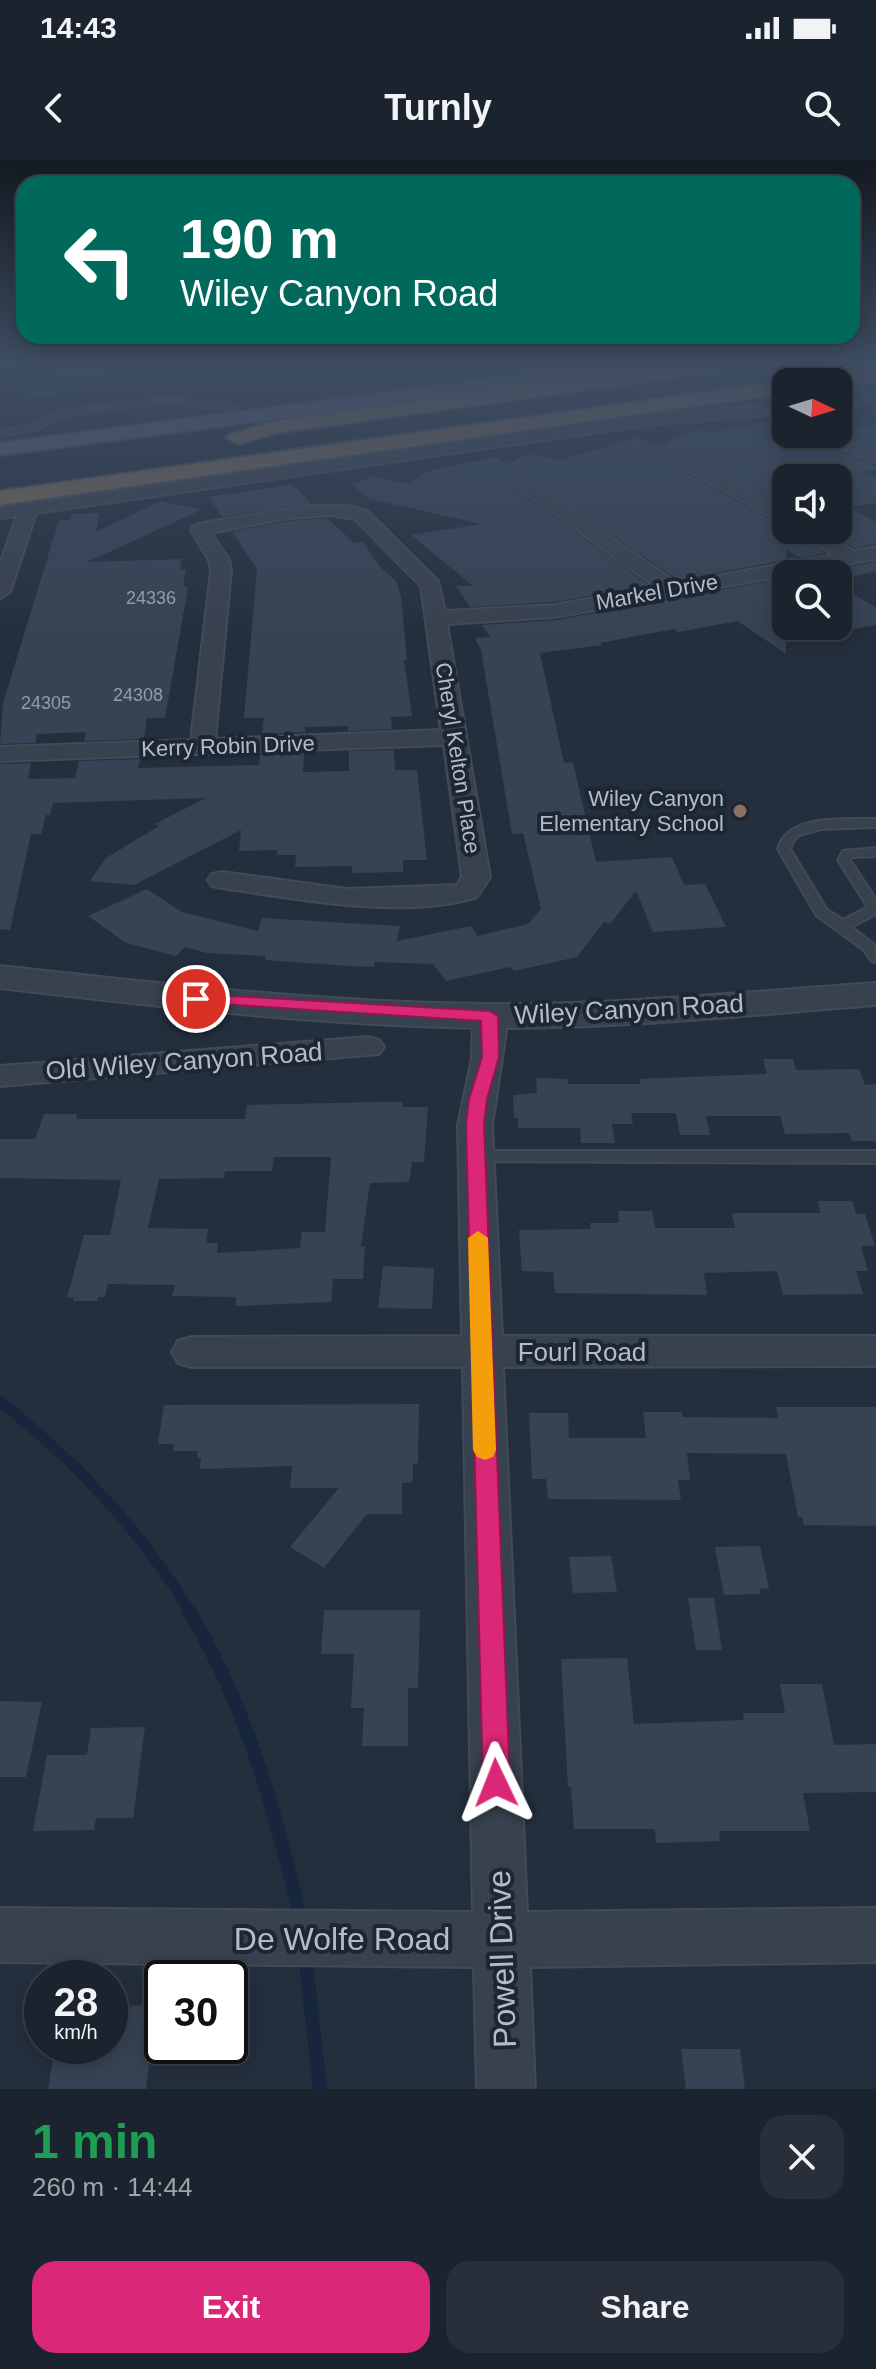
<!DOCTYPE html>
<html lang="en">
<head>
<meta charset="utf-8">
<style>
  :root { --surface:#1b232e; --page:#282f3a; --text:#f1f3f6; --muted:#a0a4aa; --line:#39404a; --accent:#db2777 }
  body { margin:0; font-family:Helvetica,sans-serif; background:var(--page); color:var(--text); height:100vh; display:flex; flex-direction:column; font-size:30px; white-space:nowrap }
  * { box-sizing:border-box; margin:0 }
  p { font-size:26px; color:var(--muted) }
  .icon { flex:none; width:44px; height:44px; fill:none; stroke:currentColor; stroke-width:2; stroke-linecap:round; stroke-linejoin:round }
  .map { position:relative; height:1929px; overflow:hidden }
  .side { display:flex; flex-direction:column; background:var(--surface); flex:1 }
  .side>* { flex:none }
  .guide { position:absolute; left:16px; top:16px; width:844px; height:168px; border-radius:24px; box-shadow:0 4px 20px #0003,0 0 0 2px var(--line); background:#00695c; color:#fff; overflow:hidden }
  .needle { width:52px; rotate:94deg }
  .fabs { position:absolute; left:772px; top:208px; display:grid; gap:16px }
  .fabs a { display:grid; place-items:center; width:80px; height:80px; border-radius:16px; background:var(--surface); box-shadow:0 4px 20px #0003,0 0 0 2px var(--line); font-size:40px }
  .speed { position:absolute; left:24px; top:1800px; display:flex; gap:16px; font-size:40px; font-weight:700; text-align:center }
  .speed>* { display:grid; place-content:center; width:104px; height:104px; border-radius:50%; background:var(--surface); box-shadow:0 4px 20px #0003,0 0 0 2px var(--line); line-height:1 }
  .speed small { font-size:20px; font-weight:400 }
  .speed .limit { border:4px solid #111; border-radius:12px; background:#fff; color:#111 }
  .pin { position:absolute; display:grid; place-items:center; width:68px; height:68px; color:#fff; margin:-34px; border:4px solid #fff; border-radius:50%; box-shadow:0 2px 8px #0007 }
  .me { position:absolute; width:88px; margin:-44px; rotate:358deg; stroke-linejoin:round; filter:drop-shadow(0 0 6px #0008) }
  .turn { display:flex; align-items:center; gap:28px; height:168px; padding:0 32px; font-size:36px }
  .turn .icon { width:104px; height:104px; stroke-width:2.5 }
  .turn b { display:block; font-size:56px; line-height:68px }
  .round { display:grid; place-items:center; flex:none; width:84px; height:84px; border-radius:24px; background:var(--page) }
  .summary { display:flex; align-items:center; justify-content:space-between; height:136px; padding:0 32px }
  h1 { font-size:48px; font-weight:600; line-height:60px; color:#1e9e55 }
  .action { display:flex; gap:16px; margin-top:auto; padding:16px 32px }
  .action a { flex:1; height:92px; border-radius:24px; background:var(--accent); color:#fff; font-size:32px; font-weight:600; line-height:92px; text-align:center }
  .action a+a { background:var(--page); color:var(--text) }
  .status { display:flex; justify-content:space-between; align-items:center; height:56px; padding:0 40px; background:var(--surface); direction:ltr }
  .status svg { height:22px; fill:currentColor }
  header { display:flex; justify-content:space-between; align-items:center; height:104px; padding:0 32px; background:var(--surface); font-size:36px; font-weight:600 }
  .map>svg:first-child { display:block }
  .lines { fill:none; stroke-linecap:round; stroke-linejoin:round }
  .stream-far1 { stroke:#17263c; stroke-width:11 }
  .stream { stroke:#17263c; stroke-width:14 }
  .building { fill:#364354; fill-rule:evenodd }
  .service-casing { stroke:#414a57; stroke-width:4 }
  .minor-casing { stroke:#414a57; stroke-width:4 }
  .tertiary-casing { stroke:#414a57; stroke-width:4 }
  .primary-casing { stroke:#414a57; stroke-width:4 }
  .motorway-casing { stroke:#434c59; stroke-width:4 }
  .service { fill:#38414e; fill-rule:evenodd }
  .minor { fill:#38414e; fill-rule:evenodd }
  .tertiary { fill:#38414e; fill-rule:evenodd }
  .primary { fill:#56606e; fill-rule:evenodd }
  .motorway { fill:#746855; fill-rule:evenodd }
  .route { fill:#db2777; stroke:#8e194d; stroke-width:2 }
  .slow { fill:#f59e0b }
  .education-dot { fill:#8d6e63; stroke:#1d2633; stroke-width:3 }
  .labels { text-anchor:middle; dominant-baseline:central; stroke-width:8; stroke-linejoin:round; paint-order:stroke }
  .far-number-label { font-size:18px; fill:#929caa }
  .far-street-label { font-size:22px; fill:#b4bcc9; stroke:#1d2633 }
  .far-poi-label { font-size:22px; fill:#b4bcc9; stroke:#1d2633; text-anchor:end }
  .street-label { font-size:26px; fill:#b4bcc9; stroke:#1d2633 }
  .near-street-label { font-size:32px; fill:#b4bcc9; stroke:#1d2633 }
</style>
</head>
<body>
<div class="status"><b>14:43</b><svg viewBox="0 0 49 12"><path d="M0 12V9h3v3zM5 12V6h3v6zM10 12V3h3v9zM15 12V0h3v12zM26 1h20v11H26zM47 4h2v5h-2z"/></svg></div>
<header><svg class="icon" aria-label="back" viewBox="0 0 24 24"><path d="M15 5l-7 7 7 7"/></svg>Turnly<svg class="icon" aria-label="search" viewBox="0 0 24 24"><circle cx="10" cy="10" r="6"/><path d="M15 15l6 6"/></svg></header>
<div class="map">
<svg width="876" height="1929" viewBox="0 0 876 1929">
  <rect width="100%" height="100%" fill="#242f3e"/>
  <g class="lines">
    <path class="stream-far1" d="M0,1241C76,1302 140,1369 191,1453"/>
    <g class="stream">
      <path d="M189,1451C247,1547 276,1653 301,1761"/>
      <path d="M305,1795L320,1929"/>
    </g>
  </g>
  <g class="building">
    <path d="M62,206H119L51,237L8,231Z"/>
    <path d="M786,259V280L838,274V271L876,265V289L841,276L829,283L833,290L876,306V310L862,312L876,318V343L848,347L876,362V384L855,388L823,370H838V308L786,316V348L681,292L672,299L676,307L786,368V372L792,371L825,393L801,398L786,389V400L678,420L520,313L509,320L513,327L649,425L555,442L470,447L456,426H473L411,375L482,364L369,339L353,325L372,316L410,324L428,311L496,297L509,304L526,294L561,300L635,278L660,286L695,269L711,272Z"/>
    <path d="M292,324L311,343L222,357L209,337Z"/>
    <path d="M161,341L201,350L87,402L182,399L180,410H186L183,427H188L165,558H147L144,579L84,581L86,572L37,574L35,583L0,584L3,543L59,360H70L72,354L100,353L96,372Z"/>
    <path d="M327,358L354,383L363,382L381,408L396,421L401,436L407,500H404L412,556L391,557L392,569L348,571V566L305,567V572L262,574L264,558H244L257,409L232,372L282,362Z"/>
    <path d="M876,402V411L838,420V414L823,412Z"/>
    <path d="M786,418V494L738,461L678,472L674,469L600,483L602,485L540,493L564,603L573,602L596,702L672,697L684,725L705,724L726,767L653,772L636,731L610,764L604,762L577,797L514,811L510,807L446,821L433,804L375,802L374,807L348,806L265,800L266,796L207,793L185,787L176,796L126,783L88,756L147,729L182,752L258,771L262,758L400,766L397,781L471,766L478,776L528,764L541,749L523,673L512,674L481,490L475,478L490,477L482,465L556,460Z"/>
    <path d="M838,424L876,448V465L838,472Z"/>
    <path d="M394,590L395,610H417L427,700H403V712L352,713V706L295,707L296,695H277V690L239,691L241,670L134,725L90,721L106,698L159,666L155,664L206,638L53,643L50,655H46L41,674H31L10,770L0,769V604L31,603L28,619L75,618L79,601L140,599L138,608L259,605L260,595L304,593L303,612L349,611V591Z"/>
    <path d="M763,899H793L796,910L859,909L865,925L876,924V981H852L849,973L785,974L780,956H706L710,975H680L676,953H631L633,964H612L615,983H581L580,968H518V958H514L513,935L537,933L536,918L567,919L568,924H640L639,919L767,914Z"/>
    <path d="M379,942H403L402,947H428L424,1002H412L409,1022L370,1023L361,1086H365L363,1119H333L331,1142L236,1146V1137L172,1136L175,1125L108,1124L105,1137H98L97,1141H73L74,1137L67,1138L84,1075H110L121,1020L0,1018V979H35L44,954H77L76,959H245L247,945ZM274,997H331L325,1072H302L300,1088L217,1093L218,1083H206L208,1069L148,1068L159,1019L224,1018L225,1011H272Z"/>
    <path d="M817,1041H852L856,1054H865L875,1086H861L868,1111H856L863,1134L783,1135L777,1111L704,1113L707,1135L555,1133L553,1112L522,1111L519,1070L591,1069L590,1063H619L618,1051H652L655,1068H735L732,1053H821Z"/>
    <path d="M383,1106L434,1108L432,1149L378,1148Z"/>
    <path d="M419,1244L418,1303L413,1304V1322L402,1323V1354H367L324,1408L290,1387L339,1328H290L292,1306L200,1309L201,1298H197L198,1291H173L174,1284H158L164,1245Z"/>
    <path d="M776,1247H876V1366L804,1365L802,1357H798L786,1294L687,1293L690,1320H678L681,1340L548,1339L546,1319H532L529,1253H568L569,1278H646L643,1252H682V1257L778,1258Z"/>
    <path d="M760,1386L769,1428L759,1429L761,1434L724,1435L715,1387Z"/>
    <path d="M611,1396L617,1432L573,1433L569,1397Z"/>
    <path d="M688,1438H714L722,1490H696Z"/>
    <path d="M324,1450H420L418,1528H408V1586H362L364,1548H351L354,1494H321Z"/>
    <path d="M627,1498L634,1564L744,1560L743,1553H785L780,1524H822L834,1585L876,1584V1632L803,1633L810,1671H719L720,1681L656,1683L655,1669H574L571,1627H568L561,1499Z"/>
    <path d="M0,1541L42,1542L26,1617H0Z"/>
    <path d="M145,1567L133,1658H96L94,1670L33,1671L47,1595H87L91,1568Z"/>
    <path d="M156,1845L146,1929H48L55,1886H110V1846Z"/>
    <path d="M681,1889H740L745,1929H686Z"/>
  </g>
  <g class="lines">
    <defs>
      <g id="service">
        <path d="M522,206H531L550,218L545,219Z"/>
        <path d="M876,237V241L856,243L851,247L847,245L851,239Z"/>
        <path d="M165,238L232,245L250,258L243,260L230,249L165,242L66,255L35,270L0,275V271L30,266L64,251Z"/>
        <path d="M876,659V667L821,669L799,675L793,681L790,689L827,750L843,760L868,747L838,700L843,691L876,688V696L852,697L850,700L876,740V754L851,767L874,784L876,802L871,801L864,790L817,756L778,689C788,653 846,660 876,659Z"/>
        <path d="M476,991H876V1003L470,1001L468,997L470,993Z"/>
      </g>
      <g id="minor">
        <path d="M838,240H851L859,245L851,250H838Z"/>
        <path d="M786,243V253L648,265L36,353L10,432L0,438V404L17,356L0,358V348L648,255Z"/>
        <path d="M840,279L876,292V303L834,287L832,284Z"/>
        <path d="M683,295L786,351V365L677,304L675,300Z"/>
        <path d="M521,316L677,423L833,395L795,370H817L854,391L876,387V399L555,457L447,464L490,717L477,737C405,760 297,739 222,728L212,726L208,720L212,714L222,712L347,729L457,725L462,717L444,585L0,601V587L191,580L211,411L209,400L191,370L193,366L208,362L306,346H347L367,351L438,421L445,451L555,445L656,427L515,325L512,321ZM329,355L355,359L421,426L441,570L215,579L231,411L229,400L211,373L282,359Z"/>
        <path d="M489,847L500,849L505,856L506,872L492,965L502,1176H876V1206L503,1207L527,1752L876,1748V1802L530,1807L535,1929H477L474,1807L0,1802V1748L473,1752L463,1207H192L178,1203L172,1192L178,1181L192,1177L462,1176L458,965L472,899L473,856L478,849Z"/>
        <path d="M368,877L379,880L384,887L379,894L0,926V906Z"/>
      </g>
      <path id="tertiary" d="M0,806C162,824 325,843 489,844C618,845 747,832 876,823V845C747,855 618,869 489,868C325,866 162,847 0,828Z"/>
      <path id="primary" d="M591,206H647L638,212L0,295V283Z"/>
      <g id="motorway">
        <path d="M671,206H724L715,212L277,273L238,284L227,278L231,274L274,261Z"/>
        <path d="M876,209V221L838,226V222H817L827,216Z"/>
        <path d="M786,221L789,222H786V233L0,345V331Z"/>
      </g>
    </defs>
    <use href="#service" class="service-casing"/>
    <use href="#minor" class="minor-casing"/>
    <use href="#tertiary" class="tertiary-casing"/>
    <use href="#primary" class="primary-casing"/>
    <use href="#motorway" class="motorway-casing"/>
    <use href="#service" class="service"/>
    <use href="#minor" class="minor"/>
    <use href="#tertiary" class="tertiary"/>
    <use href="#primary" class="primary"/>
    <use href="#motorway" class="motorway"/>
  </g>
  <linearGradient id="sky" x2="0" y2="1"><stop stop-color="#141a22"/><stop offset="0.43" stop-color="#3f4d63"/><stop offset="1" stop-color="#3f4d63" stop-opacity="0"/></linearGradient>
  <rect width="876" height="476" fill="url(#sky)"/>
  <path class="route" d="M196,834L489,851L498,856L499,897L487,939L484,965L510,1623L506,1633L496,1637L487,1633L483,1623L466,965L469,939L482,897L481,861L190,842L187,839L190,836Z"/>
  <path class="slow" d="M478,1071L488,1078L496,1290L493,1297L485,1300L477,1297L473,1290L468,1078Z"/>
  <circle class="education-dot" cx="740" cy="651" r="8"/>
  <g class="labels">
    <g class="far-number-label">
      <text x="151" y="438">24336</text>
      <text x="138" y="535">24308</text>
      <text x="46" y="543">24305</text>
    </g>
    <g class="far-street-label">
      <text transform="translate(657 432) rotate(-10)">Markel Drive</text>
      <text transform="translate(228 586) rotate(-2)">Kerry Robin Drive</text>
      <text transform="translate(458 598) rotate(81)">Cheryl Kelton Place</text>
    </g>
    <g class="far-poi-label">
      <text x="724" y="638">Wiley Canyon<tspan x="724" dy="25">Elementary School</tspan></text>
    </g>
    <g class="street-label">
      <text transform="translate(629 849) rotate(-3)">Wiley Canyon Road</text>
      <text transform="translate(184 901) rotate(-4)">Old Wiley Canyon Road</text>
      <text x="582" y="1192">Fourl Road</text>
    </g>
    <g class="near-street-label">
      <text x="342" y="1779">De Wolfe Road</text>
      <text transform="translate(502 1799) rotate(-92)">Powell Drive</text>
    </g>
  </g>
</svg>
<div class="fabs">
<a><svg class="needle" viewBox="-14 -14 28 28"><path d="M0-13l5 13h-10z" fill="#e53935"/><path d="M0 13l5-13h-10z" fill="#a0a4aa"/></svg></a>
<a><svg class="icon" aria-label="sound" viewBox="0 0 24 24"><path d="M4 9h4l5-4v14l-5-4H4zM17 9q2 3 0 6"/></svg></a>
<a><svg class="icon" aria-label="search" viewBox="0 0 24 24"><circle cx="10" cy="10" r="6"/><path d="M15 15l6 6"/></svg></a>
</div>
<div class="speed"><div>28<small>km/h</small></div><div class="limit">30</div></div>
<div class="pin" style="left:196px;top:839px;background:#d93025"><svg class="icon" aria-label="arrive" viewBox="0 0 24 24"><path d="M6 21V4h12l-3 4 3 4H6"/></svg></div>
<svg class="me" style="left:496px;top:1623px" viewBox="-20 -20 40 40"><path d="M0-17L14 15 0 8-14 15z" fill="#db2777" stroke="#fff" stroke-width="4"/></svg>
<div class="guide">
<div class="turn"><svg class="icon" aria-label="left" viewBox="0 0 24 24"><path d="M17 20v-9H6M10 6l-5 5 5 5"/></svg><div><b>190 m</b>Wiley Canyon Road</div></div>
</div>
</div>
<section class="side">
<div class="summary"><div><h1>1 min</h1><p>260 m · 14:44</p></div><a class="round"><svg class="icon" aria-label="close" viewBox="0 0 24 24"><path d="M6 6l12 12M18 6L6 18"/></svg></a></div>
<div class="action"><a>Exit</a><a>Share</a></div>
</section>
</body>
</html>
